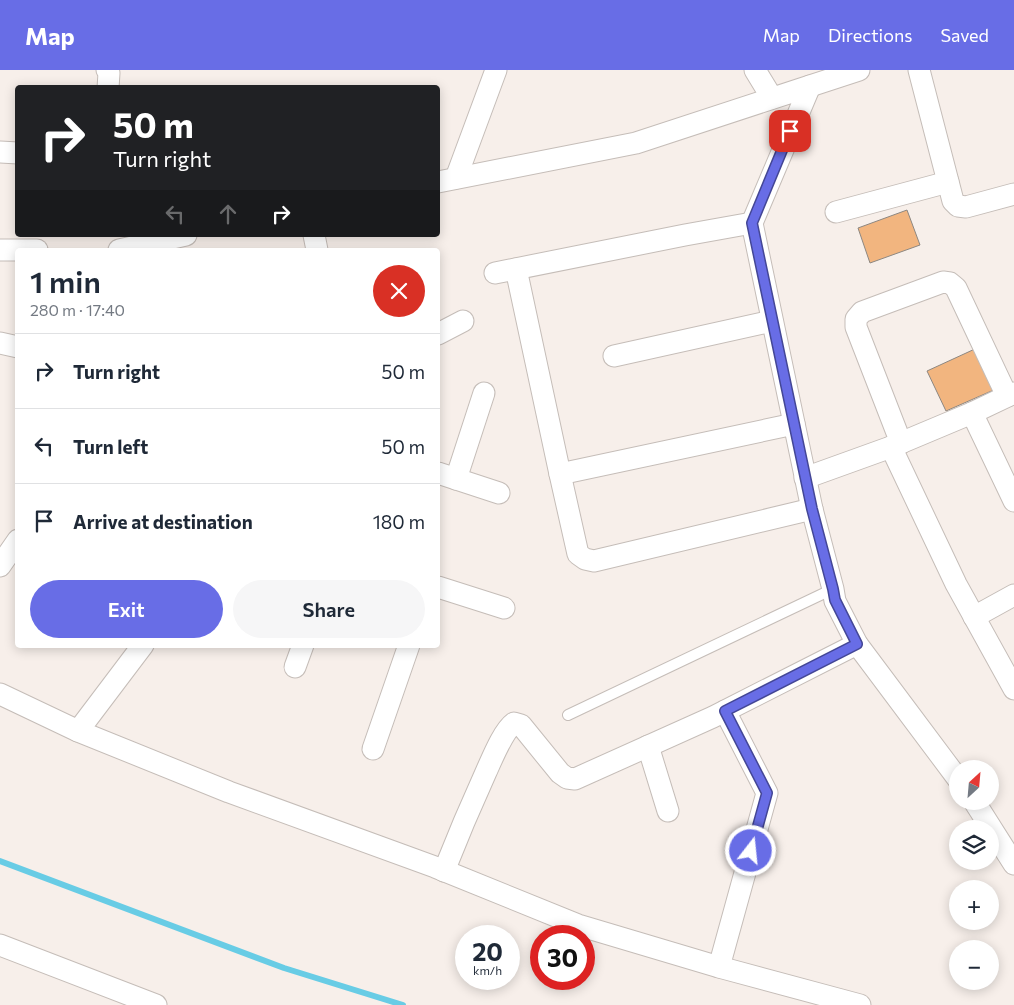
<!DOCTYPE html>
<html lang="en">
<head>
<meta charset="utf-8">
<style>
  :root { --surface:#fff; --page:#f6f6f7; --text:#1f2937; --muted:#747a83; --line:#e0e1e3; --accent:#686de6 }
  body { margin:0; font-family:Commissioner,sans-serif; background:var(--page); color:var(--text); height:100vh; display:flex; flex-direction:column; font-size:19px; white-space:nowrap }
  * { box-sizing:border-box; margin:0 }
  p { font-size:16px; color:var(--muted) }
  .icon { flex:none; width:28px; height:28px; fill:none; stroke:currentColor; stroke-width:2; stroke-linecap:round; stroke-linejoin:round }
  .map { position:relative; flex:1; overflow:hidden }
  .sheet { position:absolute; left:15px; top:178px; width:425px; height:400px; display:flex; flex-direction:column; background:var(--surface); border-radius:5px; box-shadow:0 2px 12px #0003 }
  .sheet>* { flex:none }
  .banner { position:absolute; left:15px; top:15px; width:425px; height:152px; border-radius:5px; box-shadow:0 2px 12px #0003; background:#202124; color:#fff; overflow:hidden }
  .needle { width:32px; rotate:26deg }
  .fabs { position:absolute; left:949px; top:690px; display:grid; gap:10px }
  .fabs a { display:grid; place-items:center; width:50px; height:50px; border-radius:50%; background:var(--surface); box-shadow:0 2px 12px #0003; font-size:25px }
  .speed { position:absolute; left:455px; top:855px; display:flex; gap:10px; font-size:25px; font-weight:700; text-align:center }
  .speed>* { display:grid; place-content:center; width:65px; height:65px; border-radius:50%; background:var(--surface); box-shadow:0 2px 12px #0003; line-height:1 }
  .speed small { font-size:12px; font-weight:400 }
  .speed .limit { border:8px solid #d22; background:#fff; color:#111 }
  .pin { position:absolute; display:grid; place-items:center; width:42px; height:42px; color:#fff; margin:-21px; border-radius:10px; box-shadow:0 2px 8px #0006 }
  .me { position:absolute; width:55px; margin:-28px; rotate:16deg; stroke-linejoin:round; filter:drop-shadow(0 0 4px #0008) }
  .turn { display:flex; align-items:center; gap:18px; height:105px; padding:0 15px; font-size:22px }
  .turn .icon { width:65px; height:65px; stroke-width:2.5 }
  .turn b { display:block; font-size:35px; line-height:42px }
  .lanes { display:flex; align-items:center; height:48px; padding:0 15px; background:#0003; justify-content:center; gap:25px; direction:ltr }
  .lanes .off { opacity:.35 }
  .round { display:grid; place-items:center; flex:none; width:52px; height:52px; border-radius:26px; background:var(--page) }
  .overview { display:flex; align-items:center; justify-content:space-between; height:85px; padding:0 15px }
  h1 { font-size:30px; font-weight:600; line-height:38px }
  .primary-button { display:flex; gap:10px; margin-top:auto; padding:10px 15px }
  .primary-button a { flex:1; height:58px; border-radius:30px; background:var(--accent); color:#fff; font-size:20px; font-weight:600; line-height:58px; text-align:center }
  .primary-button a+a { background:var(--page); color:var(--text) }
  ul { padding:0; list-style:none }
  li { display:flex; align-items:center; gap:15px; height:75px; padding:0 15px; border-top:1px solid var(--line) }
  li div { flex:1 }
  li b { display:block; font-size:19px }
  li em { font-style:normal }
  header { display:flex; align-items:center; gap:30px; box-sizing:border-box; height:70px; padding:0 25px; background:var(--accent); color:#fff }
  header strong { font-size:24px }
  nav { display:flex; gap:28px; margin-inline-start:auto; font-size:18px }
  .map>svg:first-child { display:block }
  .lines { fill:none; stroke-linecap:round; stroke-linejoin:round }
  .stream { stroke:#68cce5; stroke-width:6 }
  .building { fill:#f2b57f; stroke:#8d8781 }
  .lane-casing { stroke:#c5bdb8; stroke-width:12 }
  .street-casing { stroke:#c5bdb8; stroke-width:23 }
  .lane { stroke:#fff; stroke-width:10 }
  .street { stroke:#fff; stroke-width:21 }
  .route-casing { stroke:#444796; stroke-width:12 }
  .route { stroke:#686de6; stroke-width:9 }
</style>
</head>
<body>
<header>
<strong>Map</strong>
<nav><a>Map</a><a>Directions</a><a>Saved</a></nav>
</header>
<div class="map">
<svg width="1014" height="935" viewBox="0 0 1014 935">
  <rect width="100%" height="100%" fill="#f7efea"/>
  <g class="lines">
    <path class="stream" d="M0,791L284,898L403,935"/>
  </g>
  <g class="building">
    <path d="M907,140L920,175L870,193L858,158Z"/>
    <path d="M977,278L996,319L946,341L927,301Z"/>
  </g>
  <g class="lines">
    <defs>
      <path id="lane" d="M568,645L833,519"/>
      <g id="street">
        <path d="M107,0L109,3L108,18"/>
        <path d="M755,0L772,28"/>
        <path d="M919,0L953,131L958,136L966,137L1014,124"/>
        <path d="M810,16L859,0"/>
        <path d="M0,82L18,83"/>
        <path d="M456,108L496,0"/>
        <path d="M438,112L636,73L810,16L752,153L812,439L833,519L835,531L857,574L958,709"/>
        <path d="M836,142L948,112"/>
        <path d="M314,165L317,180"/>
        <path d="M0,180H37"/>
        <path d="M119,180L186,165"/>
        <path d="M516,199L560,404L578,484L585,489L594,491L812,439"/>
        <path d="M495,203L685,165L752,153"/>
        <path d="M438,264L463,251"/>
        <path d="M0,273L18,277"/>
        <path d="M614,286L772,251"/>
        <path d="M972,343L1014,431"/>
        <path d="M901,373L856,257V249L862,242L943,212L950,213L956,218L1007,326"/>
        <path d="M891,377L956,514L1014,619"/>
        <path d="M438,403L499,423"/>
        <path d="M560,404L794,354"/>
        <path d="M805,408L891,377L972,343L1014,323"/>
        <path d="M456,409L484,323"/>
        <path d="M0,496L18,470"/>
        <path d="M438,517L504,538"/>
        <path d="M974,547L1014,525"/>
        <path d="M295,597L303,575"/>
        <path d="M0,624L78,661L229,722L435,797L578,855L719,897L860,935"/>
        <path d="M78,661L143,575"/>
        <path d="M648,676L668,741"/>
        <path d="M373,679L409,575"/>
        <path d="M974,731L1014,794"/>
        <path d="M444,801C457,768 471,735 486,702C492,689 503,661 514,653L521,655L560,703L567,708L575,709L713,647L857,574"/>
        <path d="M0,875L156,935"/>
        <path d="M719,897L767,723L725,641"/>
      </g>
    </defs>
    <use href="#lane" class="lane-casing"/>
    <use href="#street" class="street-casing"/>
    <use href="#lane" class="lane"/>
    <use href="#street" class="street"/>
  </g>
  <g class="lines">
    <defs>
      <path id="route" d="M751,781L767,723L725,641L857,574L835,530L833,519L812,439L752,153L790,61"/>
    </defs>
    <use href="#route" class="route-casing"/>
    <use href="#route" class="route"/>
  </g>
</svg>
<div class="fabs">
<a><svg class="needle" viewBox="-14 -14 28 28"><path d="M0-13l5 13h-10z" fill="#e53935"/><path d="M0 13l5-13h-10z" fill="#747a83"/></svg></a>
<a><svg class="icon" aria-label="layers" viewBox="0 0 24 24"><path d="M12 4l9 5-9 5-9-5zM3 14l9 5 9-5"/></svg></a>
<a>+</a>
<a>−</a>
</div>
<div class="speed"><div>20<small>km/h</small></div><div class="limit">30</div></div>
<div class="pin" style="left:790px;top:61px;background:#d93025"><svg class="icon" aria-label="arrive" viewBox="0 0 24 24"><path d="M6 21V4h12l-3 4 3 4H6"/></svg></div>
<svg class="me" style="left:751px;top:781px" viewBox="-20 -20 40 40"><circle r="17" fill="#686de6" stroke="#fff" stroke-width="3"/><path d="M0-11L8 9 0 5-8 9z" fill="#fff"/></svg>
<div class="banner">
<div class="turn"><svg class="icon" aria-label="right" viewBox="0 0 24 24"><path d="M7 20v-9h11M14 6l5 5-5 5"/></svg><div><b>50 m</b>Turn right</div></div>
<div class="lanes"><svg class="icon off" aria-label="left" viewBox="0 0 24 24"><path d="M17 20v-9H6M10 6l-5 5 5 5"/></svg><svg class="icon off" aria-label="ahead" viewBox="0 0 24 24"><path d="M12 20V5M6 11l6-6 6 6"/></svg><svg class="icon" aria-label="right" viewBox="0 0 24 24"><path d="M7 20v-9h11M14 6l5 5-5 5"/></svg></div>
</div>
<section class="sheet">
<div class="overview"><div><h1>1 min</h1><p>280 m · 17:40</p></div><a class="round" style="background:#d93025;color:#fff"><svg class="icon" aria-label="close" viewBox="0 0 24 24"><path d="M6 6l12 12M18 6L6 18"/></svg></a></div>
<ul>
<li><svg class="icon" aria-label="right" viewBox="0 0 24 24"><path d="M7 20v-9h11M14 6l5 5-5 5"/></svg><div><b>Turn right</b></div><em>50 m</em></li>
<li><svg class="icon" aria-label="left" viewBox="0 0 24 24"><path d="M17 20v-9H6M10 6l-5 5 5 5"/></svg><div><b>Turn left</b></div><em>50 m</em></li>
<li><svg class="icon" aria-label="arrive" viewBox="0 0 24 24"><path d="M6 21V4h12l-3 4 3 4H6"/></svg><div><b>Arrive at destination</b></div><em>180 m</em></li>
</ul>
<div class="primary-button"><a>Exit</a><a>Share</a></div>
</section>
</div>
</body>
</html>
